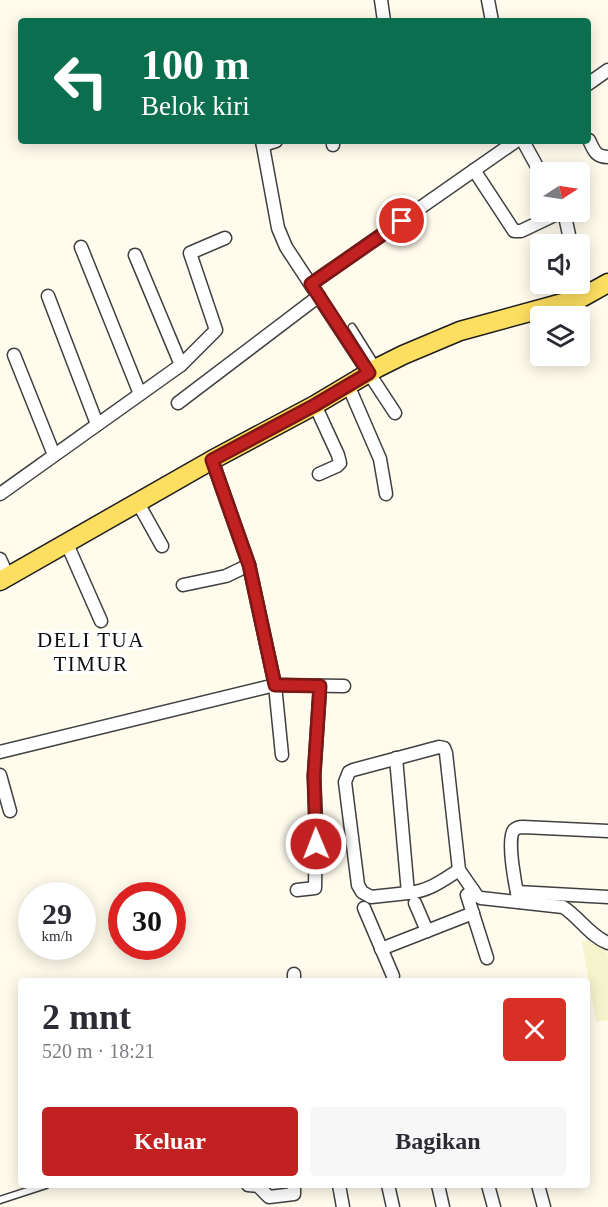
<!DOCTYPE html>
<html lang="id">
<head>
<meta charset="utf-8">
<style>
  :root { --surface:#fff; --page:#f7f7f7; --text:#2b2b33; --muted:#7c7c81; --accent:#c12221 }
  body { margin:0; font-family:Georgia,serif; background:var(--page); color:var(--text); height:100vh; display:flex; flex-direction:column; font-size:22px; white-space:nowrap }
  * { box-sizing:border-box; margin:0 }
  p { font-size:20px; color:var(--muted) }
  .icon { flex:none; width:33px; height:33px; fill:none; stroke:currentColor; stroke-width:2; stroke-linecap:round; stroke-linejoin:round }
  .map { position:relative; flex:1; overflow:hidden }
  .drawer { position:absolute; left:18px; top:978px; width:572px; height:210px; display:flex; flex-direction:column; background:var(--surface); border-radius:6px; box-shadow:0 3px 15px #0003 }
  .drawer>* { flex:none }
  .hud { position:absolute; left:18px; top:18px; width:573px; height:126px; border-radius:6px; box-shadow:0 3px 15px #0003; background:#0b6e4f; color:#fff; overflow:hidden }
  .needle { width:39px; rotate:78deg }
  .fabs { position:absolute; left:530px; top:162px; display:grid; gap:12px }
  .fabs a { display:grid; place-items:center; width:60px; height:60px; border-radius:6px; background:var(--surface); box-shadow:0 3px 15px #0003; font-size:30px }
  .speed { position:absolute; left:18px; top:882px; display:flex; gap:12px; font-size:30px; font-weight:700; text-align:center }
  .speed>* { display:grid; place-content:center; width:78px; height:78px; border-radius:50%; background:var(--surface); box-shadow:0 3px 15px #0003; line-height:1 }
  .speed small { font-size:15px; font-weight:400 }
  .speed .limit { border:9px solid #d22; background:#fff; color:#111 }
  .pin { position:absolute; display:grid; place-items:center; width:51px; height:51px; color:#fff; margin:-26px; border:3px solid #fff; border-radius:50%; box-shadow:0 2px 6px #0007 }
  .me { position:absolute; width:66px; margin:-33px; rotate:359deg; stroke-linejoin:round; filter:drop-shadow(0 0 4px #0008) }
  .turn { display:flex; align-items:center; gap:21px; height:126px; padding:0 24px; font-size:27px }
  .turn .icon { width:78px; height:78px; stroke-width:2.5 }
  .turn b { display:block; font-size:42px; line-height:51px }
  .round { display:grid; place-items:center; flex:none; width:63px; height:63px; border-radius:6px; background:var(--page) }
  .overview { display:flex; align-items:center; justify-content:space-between; height:102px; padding:0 24px }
  h1 { font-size:36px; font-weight:700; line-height:45px }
  .cta { display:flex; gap:12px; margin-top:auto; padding:12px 24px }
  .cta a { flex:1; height:69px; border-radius:6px; background:var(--accent); color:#fff; font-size:24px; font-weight:700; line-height:69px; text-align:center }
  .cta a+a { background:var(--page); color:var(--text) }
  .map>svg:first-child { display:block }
  .farmland { fill:#f6f4cd }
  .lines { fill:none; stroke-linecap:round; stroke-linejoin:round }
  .lane-casing { stroke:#404040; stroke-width:9 }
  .street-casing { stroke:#404040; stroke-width:15 }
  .primary-casing { stroke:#1e1e1e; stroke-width:21 }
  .lane { stroke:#fff; stroke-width:6 }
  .street { stroke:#fff; stroke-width:12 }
  .primary { stroke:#fcde60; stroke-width:18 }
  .route-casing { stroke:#7d1615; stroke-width:15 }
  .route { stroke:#c12221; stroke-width:10 }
  .labels { text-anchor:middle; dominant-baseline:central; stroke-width:6; stroke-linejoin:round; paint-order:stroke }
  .quarter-label { font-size:21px; letter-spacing:1.5px; fill:#0d0d0d; stroke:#fff }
</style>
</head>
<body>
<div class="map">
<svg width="608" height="1207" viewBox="0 0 608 1207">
  <rect width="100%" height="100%" fill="#fffced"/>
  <path class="farmland" d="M599,939L608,955V1020L596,1022L582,942Z"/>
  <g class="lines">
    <defs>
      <g id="lane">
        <path d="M352,327L377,367"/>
        <path d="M0,1200L46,1185"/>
      </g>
      <g id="street">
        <path d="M381,0L384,21"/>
        <path d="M488,0L492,21"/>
        <path d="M588,84L608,70"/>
        <path d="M589,140C594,151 596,157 608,157"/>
        <path d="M262,141L278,228L286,247L395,413"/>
        <path d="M333,141V145"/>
        <path d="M523,141L540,172"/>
        <path d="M263,145L276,141"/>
        <path d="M474,170L514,231H521L561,212"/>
        <path d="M562,212L566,221L571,244"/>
        <path d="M81,247L140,394"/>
        <path d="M135,255L181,365"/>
        <path d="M311,284L516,141"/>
        <path d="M48,296L97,424"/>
        <path d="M14,355L54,455"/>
        <path d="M348,385L380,459L386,494"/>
        <path d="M178,403L319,296"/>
        <path d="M315,405L338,455L340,463L337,466L319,474"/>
        <path d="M0,494L181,365L216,330L190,253L225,238"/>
        <path d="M138,503L162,546"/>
        <path d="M67,544L101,621"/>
        <path d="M0,559L8,577"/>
        <path d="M183,585L226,576L249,565"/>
        <path d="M0,752L275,685L249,565L212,460"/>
        <path d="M282,755L275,685L344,686"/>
        <path d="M396,758L408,893C429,891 442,881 459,870"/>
        <path d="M0,775L10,811"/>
        <path d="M297,890L315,888L316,823L314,776L320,686"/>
        <path d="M473,890L467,895L487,958"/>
        <path d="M517,892L608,897"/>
        <path d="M408,893L371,897L362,892L358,885L345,782L349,772L353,770L439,747L444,748L446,753L459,870L477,896L481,898L563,907C579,917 590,936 608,943"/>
        <path d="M519,902C516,889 506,839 514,830C516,828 520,827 523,827L608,831"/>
        <path d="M415,903L427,931"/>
        <path d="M364,908L393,976"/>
        <path d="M381,949L473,913"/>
        <path d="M294,974V981"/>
        <path d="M248,1185L258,1186L269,1197L294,1194V1185"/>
        <path d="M339,1185L343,1207"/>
        <path d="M388,1185L393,1207"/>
        <path d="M438,1185L443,1207"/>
        <path d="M488,1185L494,1207"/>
        <path d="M538,1185L544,1207"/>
      </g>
      <path id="primary" d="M0,581L212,460L315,405L377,368L403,355L460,331L581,298L608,283"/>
    </defs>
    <use href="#lane" class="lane-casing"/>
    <use href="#street" class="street-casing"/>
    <use href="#primary" class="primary-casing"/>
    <use href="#lane" class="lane"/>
    <use href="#street" class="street"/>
    <use href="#primary" class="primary"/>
  </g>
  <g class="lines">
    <defs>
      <path id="route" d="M316,844L314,776L320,686L275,685L249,565L212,460L315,405L369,373L311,284L402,221"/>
    </defs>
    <use href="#route" class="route-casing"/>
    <use href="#route" class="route"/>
  </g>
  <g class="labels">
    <g class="quarter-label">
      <text x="91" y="640">DELI TUA<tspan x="91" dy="24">TIMUR</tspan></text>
    </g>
  </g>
</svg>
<div class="fabs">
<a><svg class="needle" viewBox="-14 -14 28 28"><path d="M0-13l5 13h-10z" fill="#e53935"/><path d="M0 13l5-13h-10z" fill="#7c7c81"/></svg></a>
<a><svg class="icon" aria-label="sound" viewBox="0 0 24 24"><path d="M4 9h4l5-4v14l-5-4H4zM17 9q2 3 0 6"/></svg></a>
<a><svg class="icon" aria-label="layers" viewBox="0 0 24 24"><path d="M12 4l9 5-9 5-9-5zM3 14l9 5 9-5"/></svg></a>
</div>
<div class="speed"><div>29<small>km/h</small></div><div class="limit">30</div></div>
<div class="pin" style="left:402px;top:221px;background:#d93025"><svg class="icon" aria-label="arrive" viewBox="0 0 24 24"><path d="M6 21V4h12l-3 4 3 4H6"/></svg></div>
<svg class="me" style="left:316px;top:844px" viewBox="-20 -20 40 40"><circle r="17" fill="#c12221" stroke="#fff" stroke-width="3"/><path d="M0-11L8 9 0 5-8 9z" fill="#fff"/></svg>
<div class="hud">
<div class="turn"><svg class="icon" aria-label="left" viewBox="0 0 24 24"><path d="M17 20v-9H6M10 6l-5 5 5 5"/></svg><div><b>100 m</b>Belok kiri</div></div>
</div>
<section class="drawer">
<div class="overview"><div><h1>2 mnt</h1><p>520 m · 18:21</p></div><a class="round" style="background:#d93025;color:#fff"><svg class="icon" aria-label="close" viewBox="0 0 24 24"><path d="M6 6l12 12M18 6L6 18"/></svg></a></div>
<div class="cta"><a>Keluar</a><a>Bagikan</a></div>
</section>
</div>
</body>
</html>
